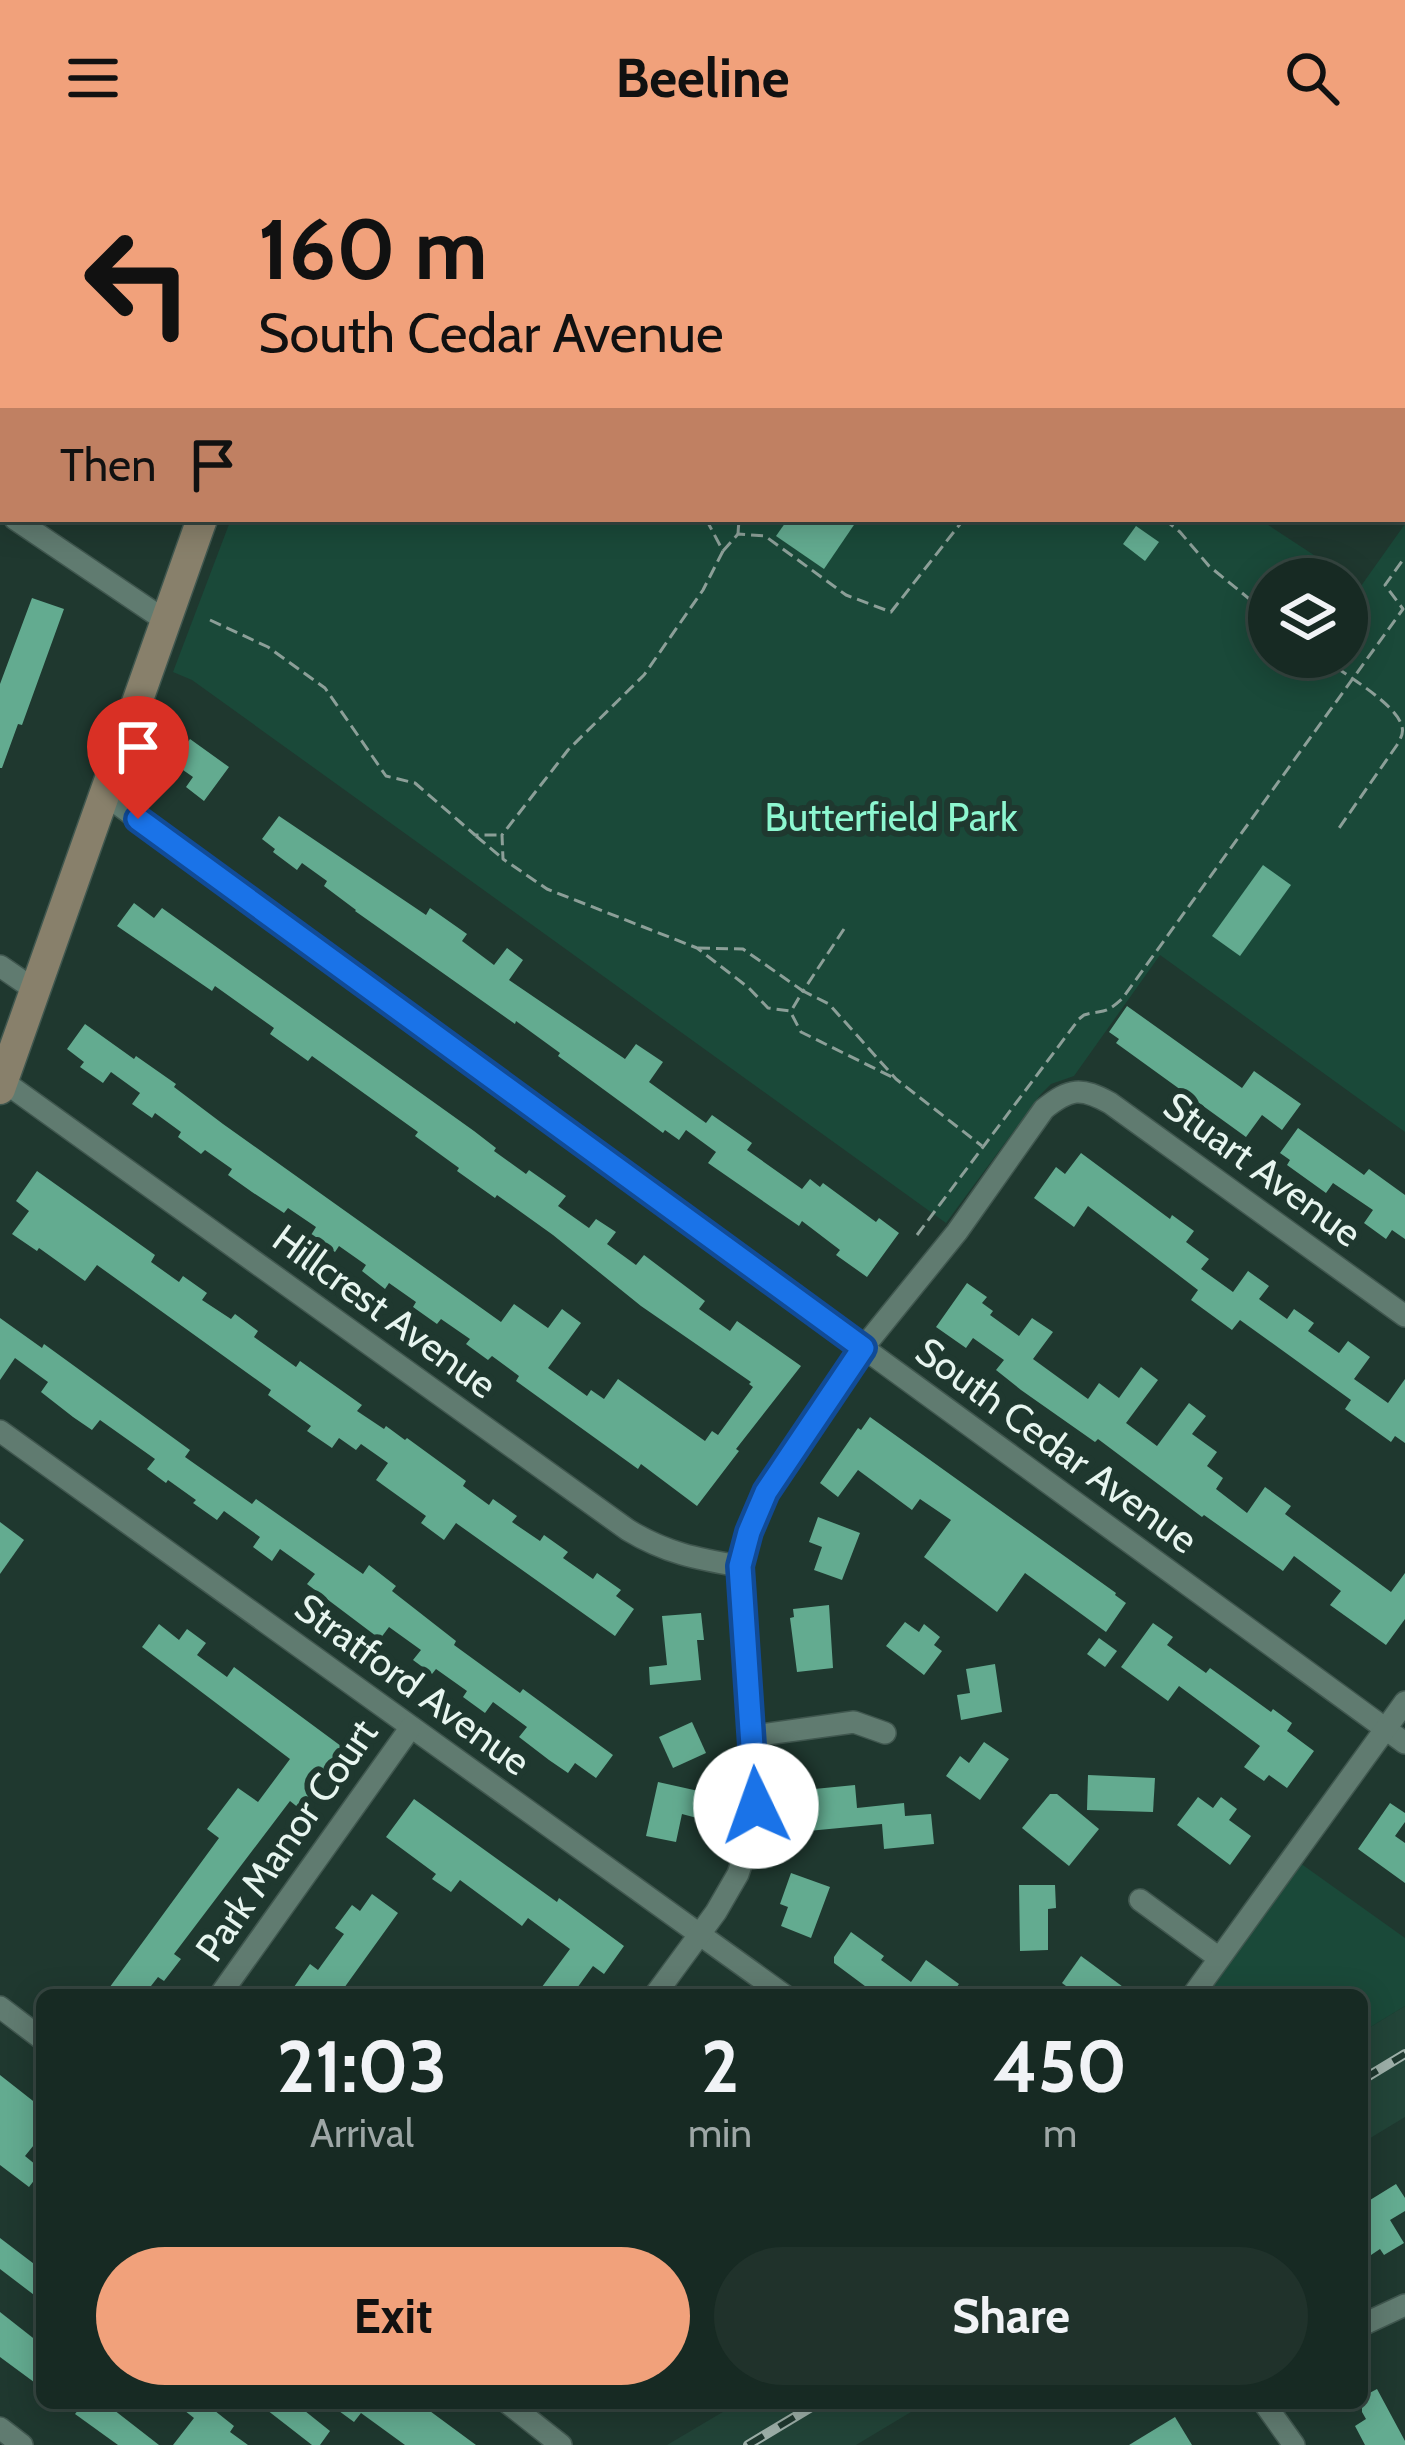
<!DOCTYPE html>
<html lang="en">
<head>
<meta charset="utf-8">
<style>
  :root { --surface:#172a23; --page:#20322b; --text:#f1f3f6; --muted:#9ea7a6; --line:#364641; --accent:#f1a17b }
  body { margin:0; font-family:Cabin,sans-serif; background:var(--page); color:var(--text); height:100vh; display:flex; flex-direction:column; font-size:45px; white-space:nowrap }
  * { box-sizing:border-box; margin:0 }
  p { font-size:39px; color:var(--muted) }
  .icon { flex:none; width:66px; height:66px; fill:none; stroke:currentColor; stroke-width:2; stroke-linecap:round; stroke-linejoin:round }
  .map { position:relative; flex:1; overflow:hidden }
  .drawer { position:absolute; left:36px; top:1833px; width:1332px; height:420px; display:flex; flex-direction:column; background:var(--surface); border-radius:18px; box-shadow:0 6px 30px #0003,0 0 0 3px var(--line) }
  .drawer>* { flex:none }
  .hud { position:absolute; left:0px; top:0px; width:1407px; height:366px; box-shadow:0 6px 30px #0003,0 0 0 3px var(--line); background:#f1a17b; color:#111; overflow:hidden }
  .tools { position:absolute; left:1248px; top:402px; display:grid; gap:24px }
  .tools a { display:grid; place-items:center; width:120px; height:120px; border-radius:50%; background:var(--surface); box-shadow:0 6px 30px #0003,0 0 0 3px var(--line); font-size:60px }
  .pin { position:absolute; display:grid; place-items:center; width:102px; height:102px; color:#fff; margin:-123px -51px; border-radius:50% 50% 50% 0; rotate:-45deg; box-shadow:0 0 12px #0007 }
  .pin .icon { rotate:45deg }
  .me { position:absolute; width:132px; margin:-66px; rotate:357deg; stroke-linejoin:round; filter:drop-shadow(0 0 9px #0008) }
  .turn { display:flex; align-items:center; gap:42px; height:252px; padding:0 60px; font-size:54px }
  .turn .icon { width:156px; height:156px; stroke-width:2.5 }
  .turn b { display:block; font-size:84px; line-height:102px }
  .then { display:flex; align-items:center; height:114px; padding:0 60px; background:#0003; gap:24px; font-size:45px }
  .eta { display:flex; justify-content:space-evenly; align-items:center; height:204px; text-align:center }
  .eta b { font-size:72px; font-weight:700; line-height:84px }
  .primary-button { display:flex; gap:24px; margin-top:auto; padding:24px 60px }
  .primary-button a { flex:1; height:138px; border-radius:72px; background:var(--accent); color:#111; font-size:48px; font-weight:700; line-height:138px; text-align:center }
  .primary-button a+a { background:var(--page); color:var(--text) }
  header { display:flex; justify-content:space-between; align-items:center; height:156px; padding:0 60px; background:var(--accent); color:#111; font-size:54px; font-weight:700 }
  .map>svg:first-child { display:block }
  .built { fill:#224438 }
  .green { fill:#1a4939; fill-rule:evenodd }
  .building { fill:#63ab90 }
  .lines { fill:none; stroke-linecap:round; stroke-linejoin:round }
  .minor-casing { stroke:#40574f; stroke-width:24 }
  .secondary-casing { stroke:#40574f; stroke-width:33 }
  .path { stroke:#8c9f98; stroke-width:3; stroke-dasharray:12 6; stroke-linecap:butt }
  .minor { stroke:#607b70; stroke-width:21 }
  .secondary { stroke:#88806b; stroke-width:30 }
  .rail-casing { stroke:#9dafa8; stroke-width:10 }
  .rail { stroke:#1f382f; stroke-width:6; stroke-dasharray:18; stroke-linecap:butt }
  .route-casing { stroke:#114b97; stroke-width:30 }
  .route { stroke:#1a73e8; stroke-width:21 }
  .labels { text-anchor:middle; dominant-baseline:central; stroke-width:12; stroke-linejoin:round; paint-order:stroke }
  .park-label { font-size:39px; fill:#8df7d0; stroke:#1f382f }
  .street-label { font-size:39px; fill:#e7f5ef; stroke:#1f382f }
</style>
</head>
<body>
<header><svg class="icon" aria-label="menu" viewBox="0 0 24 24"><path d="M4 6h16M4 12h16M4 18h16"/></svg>Beeline<svg class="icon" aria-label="search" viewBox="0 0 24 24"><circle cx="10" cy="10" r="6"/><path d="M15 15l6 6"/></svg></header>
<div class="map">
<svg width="1405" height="2289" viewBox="0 0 1405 2289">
  <rect width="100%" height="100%" fill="#1f382f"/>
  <g class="built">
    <path d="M1405,1850V1961L1362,1987V1876Z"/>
    <path d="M738,2247H926L856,2289H667Z"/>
  </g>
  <g class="green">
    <path d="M358,0H711L715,3H357Z"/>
    <path d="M231,363H1259L1361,430L1405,368V976L1160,799L1074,920L1051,928L1041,938L946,1067L192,524L173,516ZM1269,423H1347V501H1269Z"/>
    <path d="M1300,1707L1405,1782V1850L1362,1876V1839H1204Z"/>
  </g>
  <g class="building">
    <path d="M788,363H858L824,413L776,380Z"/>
    <path d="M1136,370L1159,386L1145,405L1123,388Z"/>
    <path d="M32,442L64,453L22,569L18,568L2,612H0V528Z"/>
    <path d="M190,583L229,611L204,645L186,631L193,621L173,607Z"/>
    <path d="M279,660L426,759L430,752L467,778L462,785L494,809L507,792L523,804L509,824L625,903L636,888L663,906L649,926L706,967L712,959L752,987L747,994L802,1033L810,1023L820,1031L823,1027L876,1066L879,1062L899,1077L867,1121L836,1099L840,1094L802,1065L799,1070L708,1007L716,996L686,974L679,984L665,974L663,977L558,900L560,897L516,865L515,868L355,755L356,754L324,730L327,725L302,707L297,714L273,696L275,693L262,683Z"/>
    <path d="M1263,709L1291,729L1240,800L1212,780Z"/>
    <path d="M134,747L154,762L162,752L474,975L496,992L494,995L526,1018L529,1014L566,1040L558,1050L589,1072L596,1063L616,1076L607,1088L636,1109L644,1099L705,1145L699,1153L730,1175L737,1165L801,1210L736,1293L739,1295L697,1350L641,1308L638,1313L516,1225L519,1220L492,1200L488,1204L466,1188L470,1183L441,1163L437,1168L413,1151L416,1146L389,1127L385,1133L362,1115L366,1109L339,1090L335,1096L311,1079L316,1071L288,1052L284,1057L252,1036L228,1019L232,1013L205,994L201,998L178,981L181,976L155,957L152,962L132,948L140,937L111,916L103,927L80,911L84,906L67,893L85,868L134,903L136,900L176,928L174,931L223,968L501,1166L514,1148L548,1172L562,1153L581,1167L548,1212L587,1240L591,1234L604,1243L618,1223L705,1285L712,1275L718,1279L753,1231L749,1228L751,1226L641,1150L553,1079L497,1039L495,1042L457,1015L459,1012L415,980L418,976L312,900L308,905L270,878L274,872L215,830L212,835L117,770Z"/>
    <path d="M1127,850L1242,932L1254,915L1301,948L1282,974L1262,959L1246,981L1116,887L1119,883L1109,876Z"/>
    <path d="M1298,972L1364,1019L1369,1013L1405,1039V1083L1392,1074L1386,1083L1364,1067L1373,1054L1333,1027L1326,1037L1287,1009L1290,1004L1280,997Z"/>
    <path d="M1081,997L1170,1063L1172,1059L1194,1075L1186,1086L1209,1103L1201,1113L1233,1136L1248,1115L1269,1130L1259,1143L1287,1163L1294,1153L1314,1167L1308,1175L1339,1197L1348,1185L1370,1201L1354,1223L1388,1247L1405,1223V1287L1395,1280L1391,1286L1345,1253L1351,1244L1240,1164L1232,1174L1191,1144L1198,1134L1088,1050L1074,1071L1034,1042L1056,1011L1065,1018Z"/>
    <path d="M37,1015L155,1099L151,1106L179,1126L183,1120L207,1137L202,1144L231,1163L235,1158L258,1175L254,1181L296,1211L300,1205L362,1249L357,1255L384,1273L386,1270L405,1284L407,1282L466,1325L463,1330L489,1349L493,1343L517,1360L512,1366L540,1385L544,1379L568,1396L563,1402L593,1423L597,1417L621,1434L616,1440L634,1453L615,1480L456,1367L444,1384L421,1367L426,1360L376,1324L388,1307L361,1288L356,1294L339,1282L332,1292L307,1275L311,1270L268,1239L271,1234L97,1109L85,1125L39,1092L37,1095L12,1078L29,1055L16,1045Z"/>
    <path d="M967,1127L987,1141L982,1147L993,1155L990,1159L1019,1180L1032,1162L1053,1176L1033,1203L1088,1243L1099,1227L1119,1242L1141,1211L1158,1224L1126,1267L1157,1290L1189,1247L1206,1260L1192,1278L1217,1296L1207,1310L1223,1322L1216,1333L1247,1357L1265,1331L1291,1350L1285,1358L1391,1436L1405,1417V1463L1386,1489L1330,1449L1341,1435L1294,1400L1283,1415L1204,1359L1202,1361L1098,1283L1095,1286L1021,1234L996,1214L1004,1204L973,1182L966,1192L936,1171Z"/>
    <path d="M0,1162L42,1192L44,1188L190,1294L185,1301L252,1348L256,1343L363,1418L369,1409L396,1430L392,1435L456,1485L454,1489L520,1537L523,1533L613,1599L596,1622L575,1607L568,1617L549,1604L519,1581L527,1571L493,1546L485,1557L463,1541L467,1535L436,1513L432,1518L413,1504L421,1494L389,1471L380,1483L307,1428L315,1418L280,1393L272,1405L253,1391L260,1381L224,1355L217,1364L193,1347L196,1344L168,1324L166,1327L147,1313L155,1303L100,1264L92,1274L73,1261L41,1236L48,1226L15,1202L0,1224Z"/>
    <path d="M870,1261L1116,1437L1115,1439L1126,1447L1106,1476L1025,1417L997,1456L924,1401L951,1364L920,1343L912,1354L858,1314L838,1341L820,1327L858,1272L861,1274Z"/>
    <path d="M818,1361L860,1377L842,1424L814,1414L822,1391L809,1386Z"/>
    <path d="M0,1366L24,1384L0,1418Z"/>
    <path d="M829,1449L833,1512L797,1516L790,1462L794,1461L793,1453Z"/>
    <path d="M701,1457L704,1484H697L701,1524L650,1529L649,1511L667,1509L662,1460Z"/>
    <path d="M905,1466L919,1476L924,1468L940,1481L934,1489L942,1495L924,1519L886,1490Z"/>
    <path d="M1153,1467L1173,1481L1167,1489L1206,1517L1210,1512L1271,1556L1273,1553L1292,1567L1287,1575L1314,1595L1287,1632L1269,1619L1264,1625L1244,1611L1260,1590L1179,1530L1168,1545L1121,1511Z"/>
    <path d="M159,1468L179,1484L187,1473L206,1487L197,1499L227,1521L234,1511L345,1593L300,1653L290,1645L174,1798L181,1803L164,1825L158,1821L144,1839H104L219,1682L207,1673L238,1632L258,1646L290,1603L142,1491Z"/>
    <path d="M1099,1482L1117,1495L1105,1511L1087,1498Z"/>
    <path d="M995,1508L1002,1556L961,1564L957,1539L970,1537L966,1513Z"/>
    <path d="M692,1566L706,1597L673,1612L659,1581Z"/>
    <path d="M984,1586L1009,1603L980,1644L946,1620L960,1600L969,1607Z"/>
    <path d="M1088,1619L1155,1622L1153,1656L1087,1654Z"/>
    <path d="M658,1626L703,1636L697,1662L682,1658L676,1686L646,1680Z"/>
    <path d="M855,1629L857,1652L904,1647L905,1660L931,1658L934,1688L884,1693L882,1668L808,1675L804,1634Z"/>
    <path d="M1050,1638H1057L1099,1673L1069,1710L1022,1672Z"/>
    <path d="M1198,1641L1213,1652L1221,1641L1237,1653L1229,1664L1251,1680L1230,1709L1177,1669Z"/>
    <path d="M414,1643L557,1746L559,1742L624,1790L604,1818L593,1810L572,1839H536L570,1793L528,1762L522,1770L460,1724L451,1736L432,1723L436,1718L386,1681Z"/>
    <path d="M1390,1647L1405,1657V1666L1395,1680L1405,1687V1727L1358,1693Z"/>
    <path d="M791,1717L830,1731L811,1782L781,1770L788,1751L780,1748Z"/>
    <path d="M1019,1729H1055L1056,1752L1048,1753V1794L1020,1795Z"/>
    <path d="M372,1738L398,1757L339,1839H305L294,1831L310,1808L318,1814L344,1778L335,1772L352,1749L360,1755Z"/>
    <path d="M851,1776L884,1800L881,1804L911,1826L926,1804L959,1828L951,1839H877L834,1807V1801Z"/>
    <path d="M1081,1800L1134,1839H1078L1062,1827Z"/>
    <path d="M0,1919L42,1952V1979L25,2000L42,2014L29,2031L0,2009Z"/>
    <path d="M1396,2028L1405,2042V2055L1390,2064L1404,2087L1384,2099L1380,2093L1362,2105V2049Z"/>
    <path d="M0,2082L42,2114V2145L0,2113Z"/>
    <path d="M0,2156L42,2189V2232L0,2201Z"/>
    <path d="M1377,2233L1405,2285V2289H1365L1355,2270L1366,2263L1362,2256V2241Z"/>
    <path d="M84,2247H105L159,2289H118L75,2258Z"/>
    <path d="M175,2247H205L234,2270L230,2276L248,2289H173L194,2262Z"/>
    <path d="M258,2247H295L330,2275L320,2289H312Z"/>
    <path d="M328,2247H419L476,2289H405L361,2257L354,2266Z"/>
    <path d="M1175,2261L1192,2289H1129Z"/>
  </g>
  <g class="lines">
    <defs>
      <g id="minor">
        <path d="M1068,0L1073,3"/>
        <path d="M97,3L98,0"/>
        <path d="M945,3L947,0"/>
        <path d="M0,219L3,215"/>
        <path d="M1404,226H1405"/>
        <path d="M0,352L3,354"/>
        <path d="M15,363L166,465"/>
        <path d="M104,638L1405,1587"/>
        <path d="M0,810L35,834"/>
        <path d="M3,925L628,1374C666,1397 697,1403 740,1410"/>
        <path d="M0,1275L784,1839"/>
        <path d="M753,1580L854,1566L885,1577"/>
        <path d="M1140,1744L1219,1802"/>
        <path d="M220,1839L411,1571"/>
        <path d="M655,1839L716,1756L738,1718L755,1666L756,1614L740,1410L756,1357L780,1312L863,1192L957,1076L1044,953C1070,932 1081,931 1110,947L1405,1160"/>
        <path d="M1193,1839L1405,1546"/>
        <path d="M0,1851L42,1883"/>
        <path d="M1362,2169L1405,2149"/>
        <path d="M508,2247L561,2289"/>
        <path d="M1264,2247L1294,2289"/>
        <path d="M0,2272L22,2289"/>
      </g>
      <g id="secondary">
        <path d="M329,3L330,0"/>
        <path d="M0,933L202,363"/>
      </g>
    </defs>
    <use href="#minor" class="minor-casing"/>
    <use href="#secondary" class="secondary-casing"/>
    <g class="path">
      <path d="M706,363L723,395L738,378L765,380L846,439L891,456L964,363"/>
      <path d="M1164,363L1180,376L1209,410L1269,459"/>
      <path d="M738,378L739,363"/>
      <path d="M723,395L703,434L644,519L568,594L502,679L503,703L547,733L697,792L749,832L768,852L790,855L801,876L896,923"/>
      <path d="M210,464L268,491L325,532L386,620L415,627L475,679H500"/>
      <path d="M1322,501C1340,516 1398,548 1402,571C1404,578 1400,583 1397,589L1337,675"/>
      <path d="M476,680L501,701"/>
      <path d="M844,773L803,835L829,848L896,923L982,990"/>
      <path d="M698,792L743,793L803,835L791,855"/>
      <path d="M917,1079L1079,863L1084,859C1104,853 1103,860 1122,843L1403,453L1385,429L1405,401"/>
    </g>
    <use href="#minor" class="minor"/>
    <use href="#secondary" class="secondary"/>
    <defs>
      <g id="rail">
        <path d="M1362,1924L1405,1898"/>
        <path d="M748,2289L818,2247"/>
      </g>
    </defs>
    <use href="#rail" class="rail-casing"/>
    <use href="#rail" class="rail"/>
  </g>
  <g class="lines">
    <defs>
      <path id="route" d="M138,663L863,1192L766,1336L749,1376L740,1410L756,1650"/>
    </defs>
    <use href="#route" class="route-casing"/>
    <use href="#route" class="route"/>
  </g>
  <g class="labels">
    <g class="park-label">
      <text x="891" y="661">Butterfield Park</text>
    </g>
    <g class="street-label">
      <text transform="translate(1263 1013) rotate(36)">Stuart Avenue</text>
      <text transform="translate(385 1155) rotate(36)">Hillcrest Avenue</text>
      <text transform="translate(1057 1289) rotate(36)">South Cedar Avenue</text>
      <text transform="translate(413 1528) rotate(36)">Stratford Avenue</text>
      <text transform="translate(286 1684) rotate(-55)">Park Manor Court</text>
    </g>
  </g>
</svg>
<div class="tools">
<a><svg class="icon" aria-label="layers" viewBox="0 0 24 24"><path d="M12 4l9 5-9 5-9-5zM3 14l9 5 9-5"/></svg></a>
</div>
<div class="pin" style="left:138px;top:663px;background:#d93025"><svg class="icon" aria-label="arrive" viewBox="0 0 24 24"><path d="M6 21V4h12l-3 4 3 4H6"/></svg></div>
<svg class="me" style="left:756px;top:1650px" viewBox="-20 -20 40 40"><circle r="19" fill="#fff"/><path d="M0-13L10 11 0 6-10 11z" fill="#1a73e8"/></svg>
<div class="hud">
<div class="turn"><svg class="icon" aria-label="left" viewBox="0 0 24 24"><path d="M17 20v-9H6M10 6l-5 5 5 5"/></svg><div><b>160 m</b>South Cedar Avenue</div></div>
<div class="then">Then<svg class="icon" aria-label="arrive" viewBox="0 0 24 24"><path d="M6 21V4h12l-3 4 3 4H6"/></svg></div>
</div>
<section class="drawer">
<div class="eta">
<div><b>21:03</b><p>Arrival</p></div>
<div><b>2</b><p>min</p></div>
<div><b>450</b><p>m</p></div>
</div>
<div class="primary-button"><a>Exit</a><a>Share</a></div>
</section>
</div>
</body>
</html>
